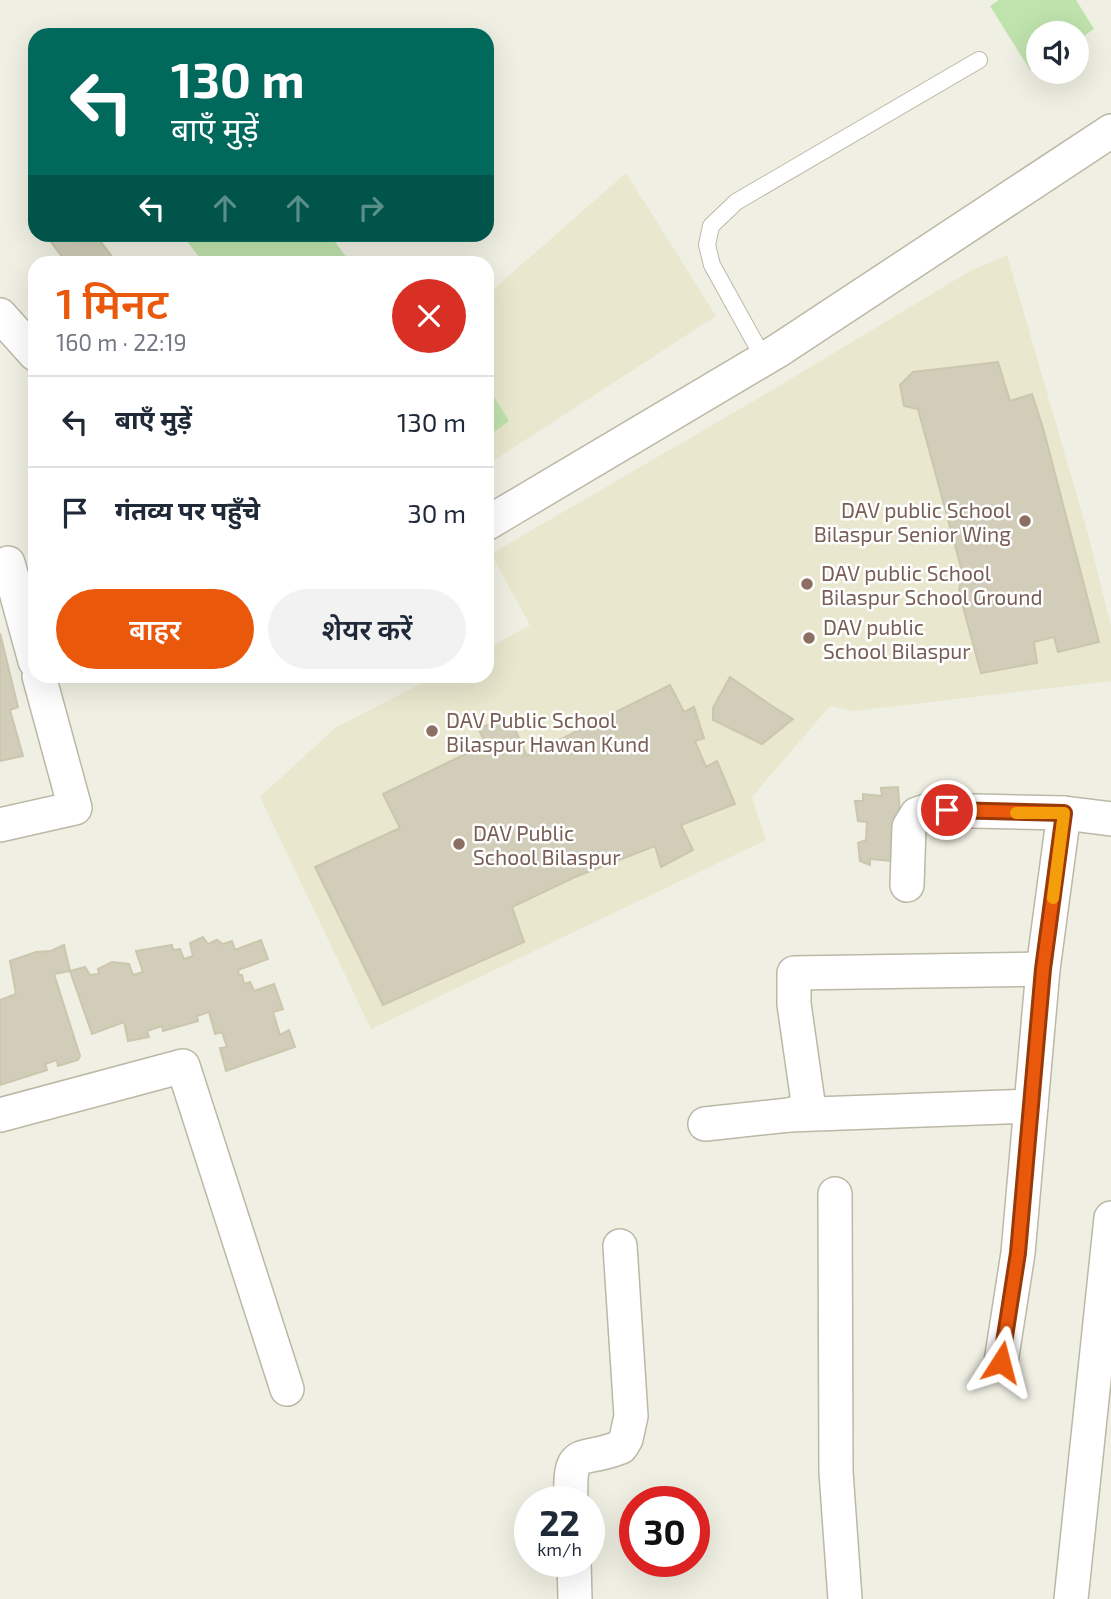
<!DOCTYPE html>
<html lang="hi">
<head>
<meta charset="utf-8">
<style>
  :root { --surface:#fff; --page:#f2f2f3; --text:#1f2937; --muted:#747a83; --line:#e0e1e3; --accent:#ea580c }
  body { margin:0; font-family:"Exo 2","Noto Sans Devanagari",sans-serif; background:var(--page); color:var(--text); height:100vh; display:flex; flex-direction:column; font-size:26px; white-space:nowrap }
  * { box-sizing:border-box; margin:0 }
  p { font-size:23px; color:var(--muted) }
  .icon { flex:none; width:38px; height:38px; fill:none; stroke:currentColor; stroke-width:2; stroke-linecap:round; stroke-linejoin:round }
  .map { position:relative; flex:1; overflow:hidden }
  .details { position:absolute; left:28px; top:256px; width:466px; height:427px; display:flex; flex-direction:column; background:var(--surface); border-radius:21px; box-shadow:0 7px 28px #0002 }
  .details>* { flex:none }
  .hud { position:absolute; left:28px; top:28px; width:466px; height:214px; border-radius:21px; box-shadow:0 7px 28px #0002; background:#00695c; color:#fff; overflow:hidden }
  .buttons { position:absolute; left:1026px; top:21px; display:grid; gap:14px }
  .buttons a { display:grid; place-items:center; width:63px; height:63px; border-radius:50%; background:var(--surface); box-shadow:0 7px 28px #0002; font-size:35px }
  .speed { position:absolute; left:514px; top:1486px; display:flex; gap:14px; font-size:35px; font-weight:700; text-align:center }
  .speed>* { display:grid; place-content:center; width:91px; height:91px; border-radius:50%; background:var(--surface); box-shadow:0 7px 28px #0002; line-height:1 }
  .speed small { font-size:18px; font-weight:400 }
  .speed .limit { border:10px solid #d22; background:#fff; color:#111 }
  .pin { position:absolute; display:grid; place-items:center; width:60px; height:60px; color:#fff; margin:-30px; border:4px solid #fff; border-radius:50%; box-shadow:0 2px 7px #0007 }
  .me { position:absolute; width:77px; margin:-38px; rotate:9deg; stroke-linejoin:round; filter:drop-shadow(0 0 5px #0008) }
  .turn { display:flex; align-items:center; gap:24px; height:147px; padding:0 28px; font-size:32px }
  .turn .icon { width:91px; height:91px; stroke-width:2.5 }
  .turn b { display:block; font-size:49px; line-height:60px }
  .lanes { display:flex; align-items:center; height:66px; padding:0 28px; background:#0003; justify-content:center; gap:35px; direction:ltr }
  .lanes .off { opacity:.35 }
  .round { display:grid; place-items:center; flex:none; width:74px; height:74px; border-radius:37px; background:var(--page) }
  .head { display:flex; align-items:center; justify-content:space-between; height:119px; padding:0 28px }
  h1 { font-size:42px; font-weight:600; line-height:52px; color:var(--accent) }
  .primary-button { display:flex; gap:14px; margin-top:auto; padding:14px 28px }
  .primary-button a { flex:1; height:80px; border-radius:42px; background:var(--accent); color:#fff; font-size:28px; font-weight:600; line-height:80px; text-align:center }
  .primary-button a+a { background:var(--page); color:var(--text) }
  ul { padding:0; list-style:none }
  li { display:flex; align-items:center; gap:21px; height:91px; padding:0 28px; border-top:2px solid var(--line) }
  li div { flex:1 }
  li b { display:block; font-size:26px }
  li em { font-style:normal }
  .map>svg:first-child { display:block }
  .education { fill:#e9e7cd }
  .green { fill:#bfe3ad }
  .building { fill:#d1cdb9; stroke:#cbc6ad; stroke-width:2 }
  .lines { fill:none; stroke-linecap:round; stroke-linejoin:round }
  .lane-casing { stroke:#bbb8a6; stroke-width:18 }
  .street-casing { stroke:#bbb8a6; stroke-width:36 }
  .lane { stroke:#fff; stroke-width:16 }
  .street { stroke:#fff; stroke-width:33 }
  .route-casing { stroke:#983908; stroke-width:18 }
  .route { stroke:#ea580c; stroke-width:12 }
  .slow { stroke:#f59e0b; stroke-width:12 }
  .education-dot { fill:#8d6e63; stroke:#fff; stroke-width:2.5 }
  .labels { text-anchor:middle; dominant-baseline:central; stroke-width:5; stroke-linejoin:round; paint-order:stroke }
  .education-label { font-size:21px; fill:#785e54; stroke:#fff; text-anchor:start }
</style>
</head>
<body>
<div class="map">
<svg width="1111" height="1599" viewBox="0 0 1111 1599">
  <rect width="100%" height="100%" fill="#f0efe3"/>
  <g class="education">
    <path d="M626,173L716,316L487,465V295Z"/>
    <path d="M1007,255L1088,534L1111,627V681L854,711L830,706L752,797L766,840L371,1029L260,797L335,728L436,676H486L487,649L530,625L491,554L769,392L970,271Z"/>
  </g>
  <g class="green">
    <path d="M999,0H1076L1094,29L1076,41V33H1038V65L1030,70L990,6Z"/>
    <path d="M182,235H330L350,262H203Z"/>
    <path d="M487,386L509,421L487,437H486Z"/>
  </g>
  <g class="building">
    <path d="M45,234H95L116,262H66Z"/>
    <path d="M998,362L1010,401L1032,394L1043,428L1099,642L1058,652L1054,637L1034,642L1037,663L981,673L959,592L962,571L918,409L904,406L900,385L913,372Z"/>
    <path d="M0,633L18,707L10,710L23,756L0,761Z"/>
    <path d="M730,677L769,704L793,719L762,744L713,720V708Z"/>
    <path d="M670,685L684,712L694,707L704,738L695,741L706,767L717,761L735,804L681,825L693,850L661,867L655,846L575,877L512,907L524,942L383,1005L315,867L400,828L383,794L486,744L478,728L510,718L527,756Z"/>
    <path d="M898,787L902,840L892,843L891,861L870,859V865L860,861L858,843L866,840L867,822L858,821L855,801H863V794L882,796L881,788Z"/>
    <path d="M203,937L208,944L217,940L223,944L232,941L235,950L261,940L268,959L238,970L239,975H242L244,984L250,982L254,991L274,984L283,1009L273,1012L280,1035L289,1030L295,1047L226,1071L220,1048L227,1047L222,1032L215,1034L209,1012L197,1016L198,1021L163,1031L162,1026L147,1031L149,1037L128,1041L124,1022L92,1034L70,971L85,967L90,975L99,974L98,969L112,962L129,964L133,975L143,972L136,951L172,945L173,950L180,949L184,959L193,956L190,943Z"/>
    <path d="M64,945L70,971L54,974L80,1056L78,1060L58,1066L57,1060L45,1064L47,1070L0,1085V1000L16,994L10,961L36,952L51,951Z"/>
  </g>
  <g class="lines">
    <defs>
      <path id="lane" d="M764,359L712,265L707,245L711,226L736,202L979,60"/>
      <g id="street">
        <path d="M0,315L35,354"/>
        <path d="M486,524L779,350L1111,131"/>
        <path d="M8,563L35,661"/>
        <path d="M0,825L75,808L39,676"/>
        <path d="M907,885L909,827L917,814L929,810L1064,813L1111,819"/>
        <path d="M0,1115L183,1066L287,1389"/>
        <path d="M789,1115L809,1109L794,1004V973L1043,969"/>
        <path d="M705,1124L789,1115L1031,1106"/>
        <path d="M835,1194L836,1472L845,1599"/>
        <path d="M1001,1362L1018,1253L1043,969L1064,813"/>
        <path d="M571,1502C569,1443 579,1464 621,1447L626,1439L631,1416L620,1246"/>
        <path d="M574,1561L575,1599"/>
        <path d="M1071,1599L1111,1218"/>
      </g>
    </defs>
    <use href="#lane" class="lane-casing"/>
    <use href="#street" class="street-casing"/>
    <use href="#lane" class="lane"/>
    <use href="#street" class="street"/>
  </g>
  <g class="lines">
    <defs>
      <path id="route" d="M947,810L1064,813L1043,969L1018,1253L1001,1362"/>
    </defs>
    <use href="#route" class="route-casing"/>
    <use href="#route" class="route"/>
    <path class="slow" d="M1016,813H1064L1053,898"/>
  </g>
  <g class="education-dot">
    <circle cx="1025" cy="521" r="7"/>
    <circle cx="807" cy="584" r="7"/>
    <circle cx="809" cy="638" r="7"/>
    <circle cx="432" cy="731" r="7"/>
    <circle cx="459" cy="844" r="7"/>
  </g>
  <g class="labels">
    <g class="education-label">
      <text x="1011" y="509" text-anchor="end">DAV public School<tspan x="1011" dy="24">Bilaspur Senior Wing</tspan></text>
      <text x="821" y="572">DAV public School<tspan x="821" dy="24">Bilaspur School Ground</tspan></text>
      <text x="823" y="626">DAV public<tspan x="823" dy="24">School Bilaspur</tspan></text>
      <text x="446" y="719">DAV Public School<tspan x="446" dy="24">Bilaspur Hawan Kund</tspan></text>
      <text x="473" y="832">DAV Public<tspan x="473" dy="24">School Bilaspur</tspan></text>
    </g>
  </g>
</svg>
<div class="buttons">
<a><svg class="icon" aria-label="sound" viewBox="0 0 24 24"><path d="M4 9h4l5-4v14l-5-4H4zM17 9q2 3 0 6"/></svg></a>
</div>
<div class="speed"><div>22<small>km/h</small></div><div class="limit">30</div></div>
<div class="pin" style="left:947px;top:810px;background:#d93025"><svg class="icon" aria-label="arrive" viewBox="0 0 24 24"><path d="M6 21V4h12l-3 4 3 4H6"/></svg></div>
<svg class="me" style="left:1001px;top:1362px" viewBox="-20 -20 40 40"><path d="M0-17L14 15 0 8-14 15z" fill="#ea580c" stroke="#fff" stroke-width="4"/></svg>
<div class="hud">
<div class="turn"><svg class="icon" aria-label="left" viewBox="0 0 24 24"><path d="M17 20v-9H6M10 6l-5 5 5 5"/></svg><div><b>130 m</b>बाएँ मुड़ें</div></div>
<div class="lanes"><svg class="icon" aria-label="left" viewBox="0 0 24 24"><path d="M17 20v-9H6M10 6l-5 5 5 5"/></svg><svg class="icon off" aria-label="ahead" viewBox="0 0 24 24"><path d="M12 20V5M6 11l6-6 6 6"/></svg><svg class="icon off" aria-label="ahead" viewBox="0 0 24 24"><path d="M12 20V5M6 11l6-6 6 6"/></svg><svg class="icon off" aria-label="right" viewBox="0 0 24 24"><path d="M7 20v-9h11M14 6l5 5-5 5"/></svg></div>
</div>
<section class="details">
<div class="head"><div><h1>1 मिनट</h1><p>160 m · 22:19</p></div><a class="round" style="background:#d93025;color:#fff"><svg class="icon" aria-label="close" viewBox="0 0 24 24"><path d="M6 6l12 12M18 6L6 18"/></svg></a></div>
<ul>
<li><svg class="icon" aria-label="left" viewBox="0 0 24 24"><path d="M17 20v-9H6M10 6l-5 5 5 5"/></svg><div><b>बाएँ मुड़ें</b></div><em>130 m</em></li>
<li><svg class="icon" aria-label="arrive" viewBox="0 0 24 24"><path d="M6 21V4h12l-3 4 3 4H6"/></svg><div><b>गंतव्य पर पहुँचे</b></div><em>30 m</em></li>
</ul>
<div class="primary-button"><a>बाहर</a><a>शेयर करें</a></div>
</section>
</div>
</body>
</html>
